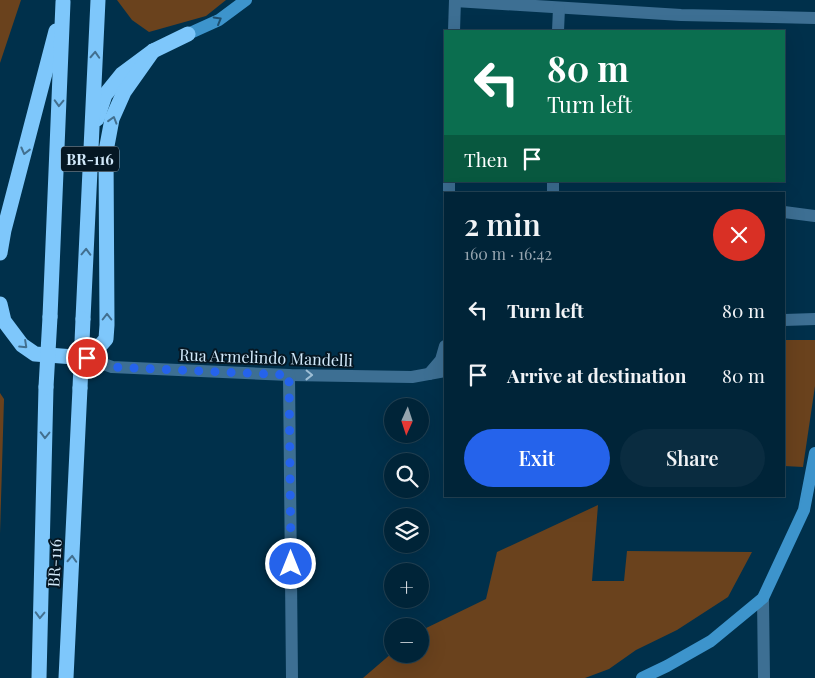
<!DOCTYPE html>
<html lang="en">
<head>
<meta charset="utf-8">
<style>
  :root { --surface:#002438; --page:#0a2c40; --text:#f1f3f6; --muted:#95a4ae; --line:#224153; --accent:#2563eb }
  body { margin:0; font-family:"Playfair Display",serif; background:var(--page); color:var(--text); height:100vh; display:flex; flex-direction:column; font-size:19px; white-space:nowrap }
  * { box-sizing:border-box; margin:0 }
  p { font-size:16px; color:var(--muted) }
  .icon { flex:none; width:28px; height:28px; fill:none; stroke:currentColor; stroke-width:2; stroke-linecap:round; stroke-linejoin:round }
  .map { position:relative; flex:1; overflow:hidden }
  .details { position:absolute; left:444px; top:192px; width:341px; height:305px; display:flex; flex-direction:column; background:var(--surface); border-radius:0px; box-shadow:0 5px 20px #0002,0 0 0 1px var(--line) }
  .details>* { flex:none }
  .guide { position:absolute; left:444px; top:30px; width:341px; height:152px; border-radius:0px; box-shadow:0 5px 20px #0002,0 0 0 1px var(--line); background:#0b6e4f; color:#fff; overflow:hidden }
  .needle { width:32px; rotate:183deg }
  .controls { position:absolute; left:384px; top:398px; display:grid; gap:10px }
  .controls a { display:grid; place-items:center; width:45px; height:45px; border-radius:50%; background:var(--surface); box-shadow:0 5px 20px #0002,0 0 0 1px var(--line); font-size:25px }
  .pin { position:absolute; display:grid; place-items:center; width:42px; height:42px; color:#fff; margin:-21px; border:2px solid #fff; border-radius:50%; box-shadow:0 1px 5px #0007 }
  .me { position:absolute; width:55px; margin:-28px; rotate:0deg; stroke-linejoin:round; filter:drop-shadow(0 0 4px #0008) }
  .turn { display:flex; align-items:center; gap:18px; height:105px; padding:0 20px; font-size:22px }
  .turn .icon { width:65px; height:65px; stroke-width:2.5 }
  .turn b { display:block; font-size:35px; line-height:42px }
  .then { display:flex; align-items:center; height:48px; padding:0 20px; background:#0003; gap:10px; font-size:19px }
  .round { display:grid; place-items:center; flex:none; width:52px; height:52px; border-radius:26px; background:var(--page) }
  .head { display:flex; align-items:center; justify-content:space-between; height:85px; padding:0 20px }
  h1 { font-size:30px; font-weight:600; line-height:38px }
  .primary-button { display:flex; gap:10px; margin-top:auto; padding:10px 20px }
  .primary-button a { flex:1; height:58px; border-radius:30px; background:var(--accent); color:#fff; font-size:20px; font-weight:600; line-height:58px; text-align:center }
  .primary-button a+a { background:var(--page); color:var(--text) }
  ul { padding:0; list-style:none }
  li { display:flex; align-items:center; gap:15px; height:65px; padding:0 20px }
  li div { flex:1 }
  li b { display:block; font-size:19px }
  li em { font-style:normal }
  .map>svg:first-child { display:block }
  .green { fill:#6a421d }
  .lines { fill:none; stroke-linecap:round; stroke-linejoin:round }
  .street { stroke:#3d6f93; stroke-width:12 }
  .secondary { stroke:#3d94cc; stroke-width:12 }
  .highway { stroke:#7ec7fb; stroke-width:15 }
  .highway-bridge { stroke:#7ec7fb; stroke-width:15 }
  .oneway { stroke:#1e4f6f }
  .oneway2 { stroke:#426f8f }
  .oneway3 { stroke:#9dbed5 }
  .route { stroke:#2563eb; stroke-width:9; stroke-dasharray:0 16.2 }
  .labels { text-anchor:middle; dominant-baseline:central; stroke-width:4; stroke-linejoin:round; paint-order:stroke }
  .shield { fill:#051723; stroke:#94a9b9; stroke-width:1 }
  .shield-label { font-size:15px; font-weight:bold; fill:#d1e8f9 }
  .street-label { font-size:16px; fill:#d1e8f9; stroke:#051723 }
</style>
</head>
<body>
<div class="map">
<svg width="815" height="678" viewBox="0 0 815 678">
  <rect width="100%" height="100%" fill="#00304b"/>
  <g class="green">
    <path d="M0,0H21L0,63Z"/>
    <path d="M117,0H226L206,16L149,32L132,20Z"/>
    <path d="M784,340H815V386L803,467L784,466Z"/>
    <path d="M0,393L4,399L0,534Z"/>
    <path d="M598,505L592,581H624L627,551L752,552L728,597L677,630L636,650L609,669L585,678H363L392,653L420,654V631L486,599L497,552Z"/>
  </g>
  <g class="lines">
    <g class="street">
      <path d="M455,1L681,15L815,18"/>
      <path d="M454,31L455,0"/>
      <path d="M558,31L559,8"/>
      <path d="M449,194V181"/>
      <path d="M553,194V181"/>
      <path d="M784,212L815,216"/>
      <path d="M784,320L815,319"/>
      <path d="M87,358L112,367L289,375L412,377L445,371"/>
      <path d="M429,374L441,360L445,346"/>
      <path d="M289,375L292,678"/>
      <path d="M763,598L764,678"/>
    </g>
    <g class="secondary">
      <path d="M188,34L219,20L246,0"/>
      <path d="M642,678L667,666L711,641L763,598L804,510L815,453"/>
    </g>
    <g class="highway">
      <path d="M97,119L105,95L122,74L153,51L188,34"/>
      <path d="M0,253L4,230L56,31"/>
      <path d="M0,304L4,321L22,345L35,354L87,358L98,348L106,339L107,325L106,151L112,119L124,92L153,51"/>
      <path d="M50,317L63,2"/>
      <path d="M83,319L98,0"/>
      <path d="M39,678L46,387"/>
      <path d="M66,678L80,388"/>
    </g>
    <g class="highway-bridge">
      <path d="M46,387L50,317"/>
      <path d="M80,388L83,319"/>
    </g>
  </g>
  <defs><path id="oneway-chevron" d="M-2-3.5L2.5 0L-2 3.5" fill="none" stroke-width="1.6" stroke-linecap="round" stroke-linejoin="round" transform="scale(1.25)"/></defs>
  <use class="oneway" href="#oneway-chevron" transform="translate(218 20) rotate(-30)"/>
  <g class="oneway2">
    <use href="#oneway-chevron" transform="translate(95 55) rotate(-87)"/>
    <use href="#oneway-chevron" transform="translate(59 103) rotate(92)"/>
    <use href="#oneway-chevron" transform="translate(113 120) rotate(-73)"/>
    <use href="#oneway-chevron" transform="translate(25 151) rotate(104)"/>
    <use href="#oneway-chevron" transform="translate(86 252) rotate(-88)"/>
    <use href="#oneway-chevron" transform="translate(107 317) rotate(-90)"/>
    <use href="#oneway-chevron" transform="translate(24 345) rotate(43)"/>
    <use href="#oneway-chevron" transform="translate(45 435) rotate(91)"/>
    <use href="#oneway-chevron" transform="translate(72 559) rotate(-87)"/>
    <use href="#oneway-chevron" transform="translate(40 615) rotate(92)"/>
  </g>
  <use class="oneway3" href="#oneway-chevron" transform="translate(309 375) rotate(1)"/>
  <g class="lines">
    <path class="route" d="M87,358L112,367L289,375L291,564"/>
  </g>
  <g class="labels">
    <rect class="shield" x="61" y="146.5" width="58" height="25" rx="4"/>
    <g class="shield-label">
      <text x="90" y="159">BR-116</text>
    </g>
    <g class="street-label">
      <text transform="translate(266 357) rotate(2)">Rua Armelindo Mandelli</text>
      <text transform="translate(54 563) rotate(-87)">BR-116</text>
    </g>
  </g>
</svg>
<div class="controls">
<a><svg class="needle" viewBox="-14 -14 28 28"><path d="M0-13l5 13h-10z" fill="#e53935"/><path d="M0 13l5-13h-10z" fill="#95a4ae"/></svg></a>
<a><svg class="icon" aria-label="search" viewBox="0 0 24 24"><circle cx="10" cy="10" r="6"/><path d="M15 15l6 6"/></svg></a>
<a><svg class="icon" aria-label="layers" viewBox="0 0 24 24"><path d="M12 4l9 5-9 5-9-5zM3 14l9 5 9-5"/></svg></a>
<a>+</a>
<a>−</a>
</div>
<div class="pin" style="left:87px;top:358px;background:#d93025"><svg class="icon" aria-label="arrive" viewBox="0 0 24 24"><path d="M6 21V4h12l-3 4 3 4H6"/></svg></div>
<svg class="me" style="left:291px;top:564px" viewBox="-20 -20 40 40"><circle r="17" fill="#2563eb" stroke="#fff" stroke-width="3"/><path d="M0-11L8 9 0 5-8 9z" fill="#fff"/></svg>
<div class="guide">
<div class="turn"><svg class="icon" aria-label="left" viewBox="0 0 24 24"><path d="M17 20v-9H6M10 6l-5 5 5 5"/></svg><div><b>80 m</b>Turn left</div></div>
<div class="then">Then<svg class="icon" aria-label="arrive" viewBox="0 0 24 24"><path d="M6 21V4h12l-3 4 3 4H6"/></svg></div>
</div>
<section class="details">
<div class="head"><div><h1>2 min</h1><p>160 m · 16:42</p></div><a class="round" style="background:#d93025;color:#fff"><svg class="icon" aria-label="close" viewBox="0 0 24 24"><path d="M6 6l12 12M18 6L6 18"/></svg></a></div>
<ul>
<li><svg class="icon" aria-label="left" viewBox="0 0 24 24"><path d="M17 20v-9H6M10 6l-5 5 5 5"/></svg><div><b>Turn left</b></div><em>80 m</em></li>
<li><svg class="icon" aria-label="arrive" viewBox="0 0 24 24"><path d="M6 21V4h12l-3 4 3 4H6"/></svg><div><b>Arrive at destination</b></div><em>80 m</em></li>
</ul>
<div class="primary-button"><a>Exit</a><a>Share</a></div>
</section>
</div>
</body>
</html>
